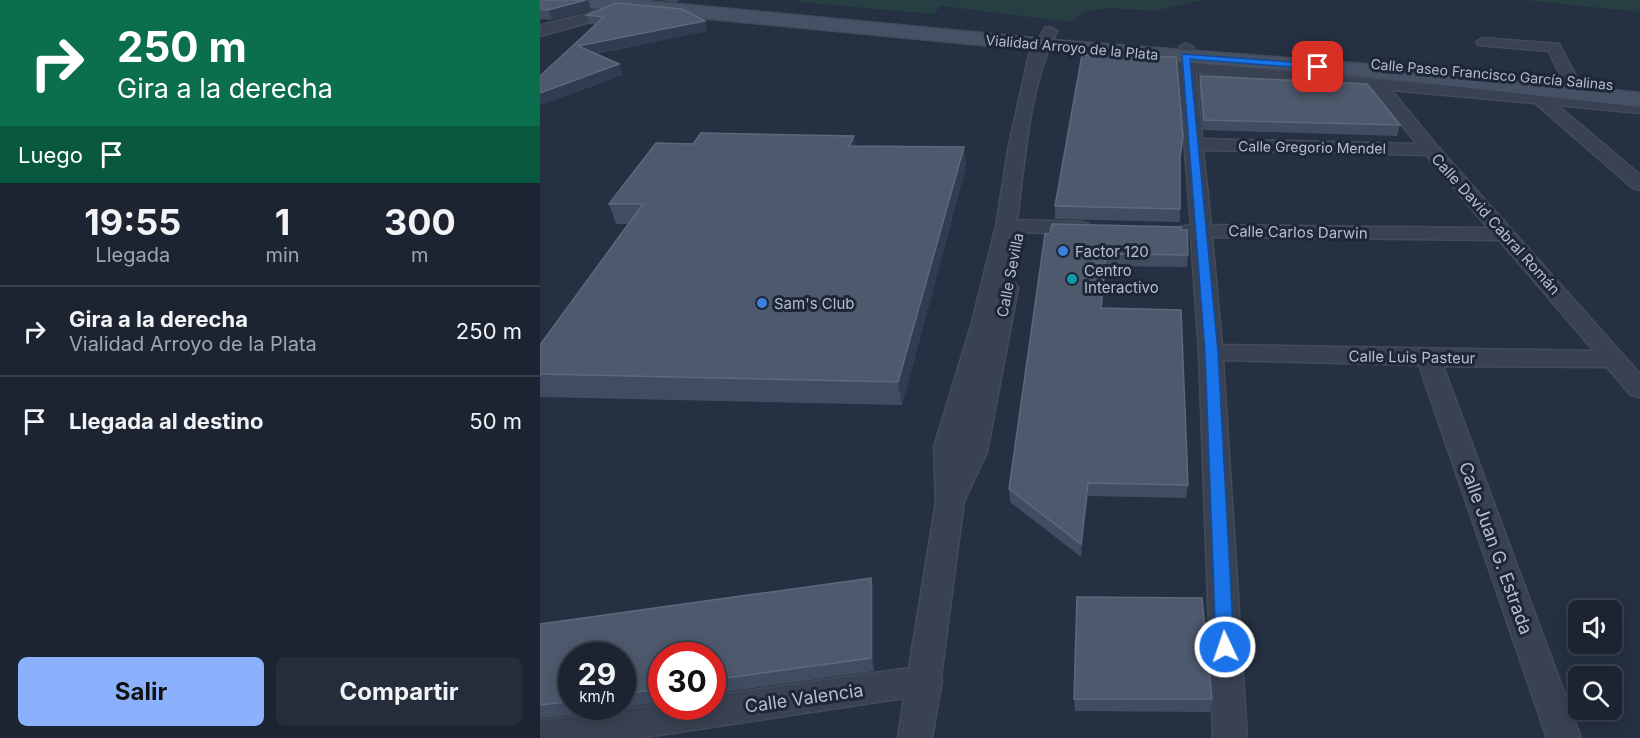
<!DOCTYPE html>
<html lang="es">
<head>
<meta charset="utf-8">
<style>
  :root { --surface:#1c2432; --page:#252c3a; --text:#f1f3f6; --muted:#a0a4ac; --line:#3a414d; --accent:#8bb1fc }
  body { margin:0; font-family:Inter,sans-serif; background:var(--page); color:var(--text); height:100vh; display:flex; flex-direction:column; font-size:22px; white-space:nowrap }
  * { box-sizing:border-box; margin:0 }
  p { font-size:20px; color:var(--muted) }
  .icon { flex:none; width:33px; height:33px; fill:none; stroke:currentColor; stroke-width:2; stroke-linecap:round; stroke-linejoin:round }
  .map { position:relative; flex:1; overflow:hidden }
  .sheet { display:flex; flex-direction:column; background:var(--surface); width:540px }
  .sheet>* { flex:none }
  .guide { background:#0b6e4f; color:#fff; overflow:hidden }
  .fabs { position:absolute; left:1028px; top:600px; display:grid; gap:12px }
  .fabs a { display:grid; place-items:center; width:54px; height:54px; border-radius:9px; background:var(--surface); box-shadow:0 3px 15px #0003,0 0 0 2px var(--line); font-size:30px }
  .speed { position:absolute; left:18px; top:642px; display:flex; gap:12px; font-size:30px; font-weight:700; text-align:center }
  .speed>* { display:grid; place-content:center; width:78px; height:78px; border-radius:50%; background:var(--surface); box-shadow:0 3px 15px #0003,0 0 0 2px var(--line); line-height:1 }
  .speed small { font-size:15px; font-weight:400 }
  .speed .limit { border:9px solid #d22; background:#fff; color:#111 }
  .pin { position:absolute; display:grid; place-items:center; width:51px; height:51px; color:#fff; margin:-26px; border-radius:12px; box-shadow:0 3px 9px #0006 }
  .me { position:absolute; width:66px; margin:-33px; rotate:357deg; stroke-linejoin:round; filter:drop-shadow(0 0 4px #0008) }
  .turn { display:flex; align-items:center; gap:21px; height:126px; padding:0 18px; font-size:27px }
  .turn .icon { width:78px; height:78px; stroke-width:2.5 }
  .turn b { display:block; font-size:42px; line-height:51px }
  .then { display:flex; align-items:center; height:57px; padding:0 18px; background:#0003; gap:12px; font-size:22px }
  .eta { display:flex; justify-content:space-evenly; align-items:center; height:102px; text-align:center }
  .eta b { font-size:36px; font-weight:700; line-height:42px }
  .button { display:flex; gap:12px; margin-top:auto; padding:12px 18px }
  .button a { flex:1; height:69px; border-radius:9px; background:var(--accent); color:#111; font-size:24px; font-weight:700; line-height:69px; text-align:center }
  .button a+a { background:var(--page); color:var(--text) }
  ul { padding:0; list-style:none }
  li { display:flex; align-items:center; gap:18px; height:90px; padding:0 18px; border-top:2px solid var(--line) }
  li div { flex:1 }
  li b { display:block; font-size:22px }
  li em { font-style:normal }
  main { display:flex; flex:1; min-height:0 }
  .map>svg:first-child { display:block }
  .green { fill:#273e43 }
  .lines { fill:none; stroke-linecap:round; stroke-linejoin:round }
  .minor-casing { stroke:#434b5b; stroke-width:3 }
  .secondary-casing { stroke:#434b5b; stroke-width:3 }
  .minor { fill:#394252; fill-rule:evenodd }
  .secondary { fill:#475165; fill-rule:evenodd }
  .wall { fill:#404d60; fill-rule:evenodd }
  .shaded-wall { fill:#303c4f }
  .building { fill:#4d596c; stroke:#5d697b; stroke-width:1.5 }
  .route { fill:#1a73e8; stroke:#114b97; stroke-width:1.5 }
  .shop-dot { fill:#3f7fe0; stroke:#1e2737; stroke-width:2 }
  .culture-dot { fill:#0f9aa8; stroke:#1e2737; stroke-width:2 }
  .labels { text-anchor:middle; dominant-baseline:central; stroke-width:6; stroke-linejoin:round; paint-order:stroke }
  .far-street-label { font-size:14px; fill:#b6becc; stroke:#1e2737 }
  .street-label { font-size:15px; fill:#b6becc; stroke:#1e2737 }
  .poi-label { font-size:15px; fill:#b6becc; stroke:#1e2737; text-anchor:start }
  .near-street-label { font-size:18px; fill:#b6becc; stroke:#1e2737 }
</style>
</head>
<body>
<main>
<section class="sheet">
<div class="guide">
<div class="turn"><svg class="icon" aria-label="right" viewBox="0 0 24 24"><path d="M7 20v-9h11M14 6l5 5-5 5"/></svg><div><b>250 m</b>Gira a la derecha</div></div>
<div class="then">Luego<svg class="icon" aria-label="arrive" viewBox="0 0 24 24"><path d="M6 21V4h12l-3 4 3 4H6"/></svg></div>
</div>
<div class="eta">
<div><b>19:55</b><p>Llegada</p></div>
<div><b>1</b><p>min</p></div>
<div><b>300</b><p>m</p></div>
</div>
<ul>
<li><svg class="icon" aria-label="right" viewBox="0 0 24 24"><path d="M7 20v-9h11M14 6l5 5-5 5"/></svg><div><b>Gira a la derecha</b><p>Vialidad Arroyo de la Plata</p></div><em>250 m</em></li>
<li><svg class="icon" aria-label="arrive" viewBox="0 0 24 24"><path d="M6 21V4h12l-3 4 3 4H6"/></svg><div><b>Llegada al destino</b></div><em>50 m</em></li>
</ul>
<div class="button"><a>Salir</a><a>Compartir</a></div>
</section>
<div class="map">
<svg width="1100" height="738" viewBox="0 0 1100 738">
  <rect width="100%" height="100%" fill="#253042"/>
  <g class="green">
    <path d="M261,0H663C648,3 632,8 617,10C588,12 551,0 531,22L401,6L393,14L258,2Z"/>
    <path d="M983,0H1100V12Z"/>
  </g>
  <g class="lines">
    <defs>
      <g id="minor">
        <path d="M80,0H99L57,20L0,36L2,25L47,14Z"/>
        <path d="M510,27L517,31C489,85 485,160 477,220L542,222L549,224L552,228L549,232L542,234L475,232L463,282L475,283L478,288L447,452L424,501L401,676L402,680L392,738H358L364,698L99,738H0V721L122,704V706H172V696L369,668L396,502L394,447L431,326L456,226L469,145L489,55L505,28ZM428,417L421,452V453Z"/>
        <path d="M943,38L1019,44L1039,82L1031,87L1025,85L1009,51L938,45L936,42Z"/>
        <path d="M646,43L653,47L655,63L1100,103V113L1017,105L1100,175V190L1093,188L995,103L851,90L897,146L1100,374V397L1091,395L1067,367L903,366L1041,738H1007L879,365L683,360L707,738H673L659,352L651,237L639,235L636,231L639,227L651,225L638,67L639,47ZM656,73L833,89L877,144L662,139ZM663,150L886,155L948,228L671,225ZM672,237L959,240L1054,351L682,345Z"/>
      </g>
      <path id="secondary" d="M28,0H95L525,41L824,64L1100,93V107L824,76L525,53L37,6Z"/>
    </defs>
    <use href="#minor" class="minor-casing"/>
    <use href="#secondary" class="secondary-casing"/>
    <use href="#minor" class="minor"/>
    <use href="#secondary" class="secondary"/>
  </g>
  <g class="wall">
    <path d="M0,0H48L51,10L12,20L0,19Z"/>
    <path d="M120,0H140L137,2Z"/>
    <path d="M47,15L165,21L167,31L55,54L79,64L83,75L0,105V76L55,25L50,24Z"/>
    <path d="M660,76L860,125L857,136L663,130L659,86Z"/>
    <path d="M314,136L315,146L424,147L426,167L362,405L0,397V345L89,224H76L69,204L153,144Z"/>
    <path d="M642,148L640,164V222L515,219V206Z"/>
    <path d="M505,234L648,255L647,267L566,266L562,308L648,485L646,498L548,496L541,557L470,502L469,489Z"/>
    <path d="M331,578L334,591V671L172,694V656H122V702L0,719V624ZM32,656H82V706H32Z"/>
    <path d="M534,699H672L670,712L535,711Z"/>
  </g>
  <g class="shaded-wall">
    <path d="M46,0H48L51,10L12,20L8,10Z"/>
    <path d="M165,21L167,31L42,56L38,46Z"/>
    <path d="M79,64L83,75L0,105V93Z"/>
    <path d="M314,136L317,155L309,146Z"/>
    <path d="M643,136L642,148L639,169L640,157Z"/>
    <path d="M424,147L426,167L362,405L358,382Z"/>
    <path d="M566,254V266L561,320V308Z"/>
    <path d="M548,483V496L541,557V544Z"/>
    <path d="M331,578L334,591V671L331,658Z"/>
  </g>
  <g class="building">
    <path d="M0,0H46L8,10L0,9Z"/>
    <path d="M76,3L142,9L165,21L38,46L79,64L0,93V76L64,17L47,15Z"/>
    <path d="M542,55L636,57L643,136L640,157V209L515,206Z"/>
    <path d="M660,76L827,84L860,125L664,120Z"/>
    <path d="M161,133L314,136L309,146L424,147L358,382L0,374V345L103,204H69L116,143L153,144Z"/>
    <path d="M512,224L641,227V230H647L648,255L566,254L561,308L641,310L648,485L548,483L541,544L469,489L505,234H510Z"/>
    <path d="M331,578V658L172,680V656H122V689L82,694V656H32V701L0,705V624Z"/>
    <path d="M537,597L662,598L672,699H534Z"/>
  </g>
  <path class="route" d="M642,54L778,64L783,67L778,69L650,59L678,352L694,647L692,653L685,655L679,653L676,647L665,352Z"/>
  <g class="shop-dot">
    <circle cx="523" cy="251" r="6"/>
    <circle cx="222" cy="303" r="6"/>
  </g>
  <circle class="culture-dot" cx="532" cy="279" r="6"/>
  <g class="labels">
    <g class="far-street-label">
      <text transform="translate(532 47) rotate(5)">Vialidad Arroyo de la Plata</text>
      <text transform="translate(952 74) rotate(5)">Calle Paseo Francisco García Salinas</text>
      <text transform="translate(772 147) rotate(1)">Calle Gregorio Mendel</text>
    </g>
    <g class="street-label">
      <text transform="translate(956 224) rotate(48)">Calle David Cabral Román</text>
      <text transform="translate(758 232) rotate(1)">Calle Carlos Darwin</text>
      <text transform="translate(470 275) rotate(-79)">Calle Sevilla</text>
      <text transform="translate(872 357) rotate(1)">Calle Luis Pasteur</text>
    </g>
    <g class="poi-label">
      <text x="535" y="251">Factor 120</text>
      <text x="544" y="270">Centro<tspan x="544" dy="17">Interactivo</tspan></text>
      <text x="234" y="303">Sam's Club</text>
    </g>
    <g class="near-street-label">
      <text transform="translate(956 548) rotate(70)">Calle Juan G. Estrada</text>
      <text transform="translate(264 698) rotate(-8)">Calle Valencia</text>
    </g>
  </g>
</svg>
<div class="fabs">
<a><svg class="icon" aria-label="sound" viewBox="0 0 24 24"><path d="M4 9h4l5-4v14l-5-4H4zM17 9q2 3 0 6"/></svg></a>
<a><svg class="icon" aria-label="search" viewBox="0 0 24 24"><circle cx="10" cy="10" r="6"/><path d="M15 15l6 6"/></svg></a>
</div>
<div class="speed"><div>29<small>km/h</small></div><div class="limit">30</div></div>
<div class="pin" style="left:778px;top:67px;background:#d93025"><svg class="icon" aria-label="arrive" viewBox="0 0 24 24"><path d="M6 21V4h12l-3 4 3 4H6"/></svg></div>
<svg class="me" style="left:685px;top:647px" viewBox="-20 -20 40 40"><circle r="17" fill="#1a73e8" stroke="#fff" stroke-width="3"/><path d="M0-11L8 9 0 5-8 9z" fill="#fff"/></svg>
</div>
</main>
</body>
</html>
